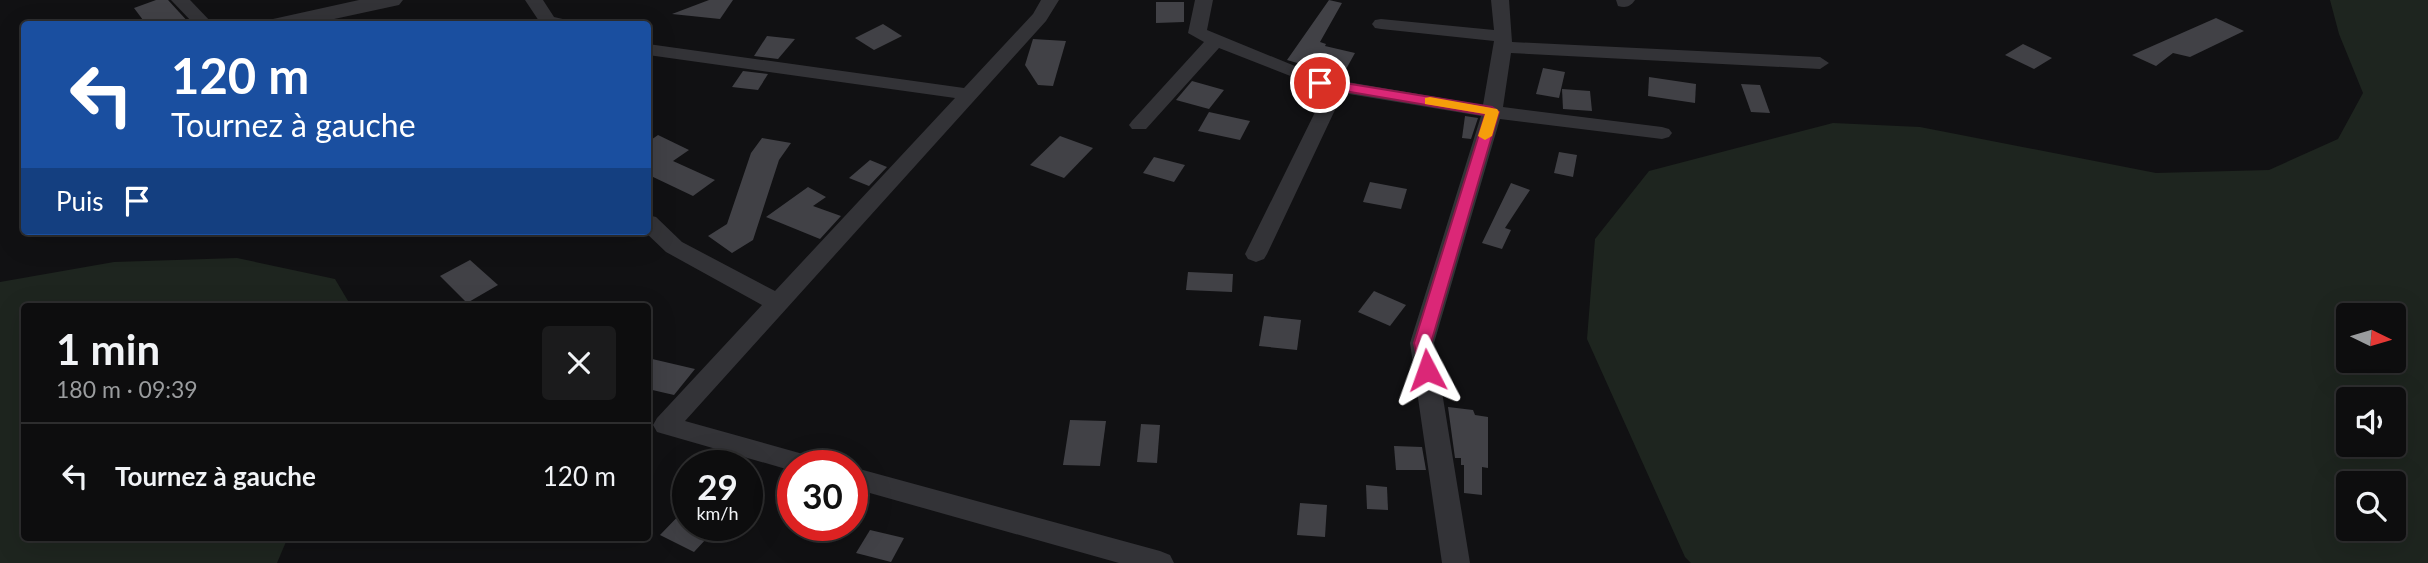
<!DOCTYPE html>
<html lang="fr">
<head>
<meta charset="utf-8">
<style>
  :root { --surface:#0d0d0e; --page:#1b1b1c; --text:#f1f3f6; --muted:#9a9c9e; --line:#2d2d2e }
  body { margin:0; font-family:Lato,sans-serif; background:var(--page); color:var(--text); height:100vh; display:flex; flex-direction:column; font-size:26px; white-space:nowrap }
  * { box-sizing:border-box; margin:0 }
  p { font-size:23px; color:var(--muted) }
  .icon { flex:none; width:38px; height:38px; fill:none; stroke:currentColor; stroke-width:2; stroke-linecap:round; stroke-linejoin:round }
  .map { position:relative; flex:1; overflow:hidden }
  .details { position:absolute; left:21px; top:303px; width:630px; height:238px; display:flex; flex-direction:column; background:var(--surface); border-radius:7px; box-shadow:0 7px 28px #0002,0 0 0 2px var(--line) }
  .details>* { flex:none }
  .top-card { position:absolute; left:21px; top:21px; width:630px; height:214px; border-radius:7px; box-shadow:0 7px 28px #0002,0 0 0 2px var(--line); background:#1a4fa0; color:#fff; overflow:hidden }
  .needle { width:46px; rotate:95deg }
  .controls { position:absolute; left:2336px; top:303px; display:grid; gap:14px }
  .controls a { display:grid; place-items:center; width:70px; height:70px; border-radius:7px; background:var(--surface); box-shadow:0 7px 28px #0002,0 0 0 2px var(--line); font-size:35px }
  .speed { position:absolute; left:672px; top:450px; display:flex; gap:14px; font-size:35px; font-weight:700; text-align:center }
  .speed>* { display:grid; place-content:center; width:91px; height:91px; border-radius:50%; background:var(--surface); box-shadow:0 7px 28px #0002,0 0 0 2px var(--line); line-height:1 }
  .speed small { font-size:18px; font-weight:400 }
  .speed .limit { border:10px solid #d22; background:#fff; color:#111 }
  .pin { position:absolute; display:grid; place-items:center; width:60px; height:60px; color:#fff; margin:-30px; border:4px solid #fff; border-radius:50%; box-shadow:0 2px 7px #0007 }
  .me { position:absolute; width:77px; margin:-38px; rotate:356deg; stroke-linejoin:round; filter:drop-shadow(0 0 5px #0008) }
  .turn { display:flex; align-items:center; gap:24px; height:147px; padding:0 35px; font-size:32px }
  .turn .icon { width:91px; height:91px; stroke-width:2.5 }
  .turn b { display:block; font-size:49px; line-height:60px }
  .then { display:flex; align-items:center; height:66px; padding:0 35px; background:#0003; gap:14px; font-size:26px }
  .round { display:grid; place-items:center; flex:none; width:74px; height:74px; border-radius:7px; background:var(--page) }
  .head { display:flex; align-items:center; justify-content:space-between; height:119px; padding:0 35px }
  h1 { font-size:42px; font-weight:700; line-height:52px }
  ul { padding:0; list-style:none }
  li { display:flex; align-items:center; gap:21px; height:105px; padding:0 35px; border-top:2px solid var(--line) }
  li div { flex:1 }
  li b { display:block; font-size:26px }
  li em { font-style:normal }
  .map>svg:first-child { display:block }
  .green { fill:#1e251f; fill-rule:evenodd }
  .building { fill:#414146 }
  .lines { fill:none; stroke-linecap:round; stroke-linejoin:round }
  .minor { fill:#333337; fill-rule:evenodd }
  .tertiary { fill:#333337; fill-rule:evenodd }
  .route { fill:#db2777; stroke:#8e194d; stroke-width:2 }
  .slow { fill:#f59e0b }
</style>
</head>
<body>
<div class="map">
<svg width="2428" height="563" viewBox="0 0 2428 563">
  <rect width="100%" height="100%" fill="#111113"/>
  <g class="green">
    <path d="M2330,0H2428V563H1691L1685,557L1587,339L1595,239L1649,171L1833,123L1920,127L2156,173L2269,170L2338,139L2363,93L2339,34ZM2348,315H2394V360H2348ZM2348,399H2394V444H2348ZM2348,483H2394V528H2348Z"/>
    <path d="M237,258L335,279L351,306H24V537H288L277,563H0V282L114,262Z"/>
  </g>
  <g class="building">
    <path d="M156,0H168L190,24H146L134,8Z"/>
    <path d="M709,0H733L720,19L672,14Z"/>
    <path d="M1329,0L1342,3L1320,42L1326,44L1325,46L1355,53L1345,71L1313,64L1311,67L1287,60Z"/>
    <path d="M1156,2H1184V22L1156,23Z"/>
    <path d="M2216,18L2244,31L2190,57L2173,53L2156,66L2132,55Z"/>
    <path d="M883,24L902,36L874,50L855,38Z"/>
    <path d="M767,36L795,39L778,59L754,56Z"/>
    <path d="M1033,39L1066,41L1053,86L1038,85L1025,65Z"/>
    <path d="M2023,44L2052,58L2034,69L2005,55Z"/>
    <path d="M1543,68L1565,72L1559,98L1536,94Z"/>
    <path d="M743,71L768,74L758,90L732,87Z"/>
    <path d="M1649,77L1696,84L1695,103L1648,96Z"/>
    <path d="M1192,81L1224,90L1209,109L1176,100Z"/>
    <path d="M1741,84L1760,85L1770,113L1751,112Z"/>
    <path d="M1562,89L1590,91L1592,111L1563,109Z"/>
    <path d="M1209,112L1250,121L1240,140L1198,131Z"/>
    <path d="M1465,116L1478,118L1471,139L1462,138Z"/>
    <path d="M658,135L689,150L673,161L715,180L693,196L651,176L648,178V142Z"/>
    <path d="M1060,136L1093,148L1064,178L1030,165Z"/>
    <path d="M762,138L791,143L779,160L753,240L732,253L708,236L727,224L751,153Z"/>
    <path d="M1559,152L1577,155L1573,177L1554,173Z"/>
    <path d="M1154,157L1185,165L1174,182L1143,173Z"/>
    <path d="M870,160L887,167L869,186L849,178Z"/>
    <path d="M1370,182L1407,189L1401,209L1363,202Z"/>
    <path d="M1511,183L1530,190L1505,228L1511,230L1502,249L1482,243Z"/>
    <path d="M808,187L826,197L813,206L841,216L820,239L766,217Z"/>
    <path d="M470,260L498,285L467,303L440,276Z"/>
    <path d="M1188,272L1233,274L1232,292L1186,290Z"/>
    <path d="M1374,291L1406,305L1390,326L1358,312Z"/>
    <path d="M1264,316L1301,320L1297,350L1259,346Z"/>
    <path d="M648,358L695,369L674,395L648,389Z"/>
    <path d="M1448,407L1473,410L1475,415L1488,417V468L1482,467V495L1464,493V465H1461V458H1455Z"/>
    <path d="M1070,420L1106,421L1100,466L1063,465Z"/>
    <path d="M1141,424L1160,425L1157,463L1137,462Z"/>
    <path d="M1394,446L1422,447L1426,470H1396Z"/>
    <path d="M1366,485L1387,487L1388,510L1367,509Z"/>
    <path d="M1300,503L1327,505L1325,537L1297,535Z"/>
    <path d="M688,506V525H719L694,552L660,535Z"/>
    <path d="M870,530L904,538L891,562L856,553Z"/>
  </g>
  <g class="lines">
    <g class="minor">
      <path d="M171,0H190L213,24H194Z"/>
      <path d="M525,0H543L554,17L567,20L570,24H541Z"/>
      <path d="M1041,0H1059L1046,21L685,421L810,456L819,459L823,466H793V471L657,432L653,425L657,418L762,305L666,252L644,231H648V215L656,217L682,242L775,291L955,98L648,55V44L964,88L1033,14Z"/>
      <path d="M1195,0H1213L1207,30L1324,78L1483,105L1494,41L1381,29L1375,28L1372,24L1375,20L1381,19L1494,30L1491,0H1509L1512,42L1820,57L1829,63L1820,69L1511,53L1503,107L1662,127L1669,129L1672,133L1669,137L1662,139L1500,119L1434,343L1470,563H1442L1410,343L1481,116L1343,93L1267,254L1264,259L1256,262L1248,259L1245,254L1326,90L1219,48L1146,129H1132L1129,125L1132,121L1204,42L1188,33Z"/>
      <path d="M1616,0H1635C1630,7 1626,8 1618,6Z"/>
      <path d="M852,467L1160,551L1170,555L1174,563H1119L852,488Z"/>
    </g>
    <path class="tertiary" d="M359,0H403L399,5L311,24H269L273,19Z"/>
  </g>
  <path class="route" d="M1320,79L1492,107L1499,112L1431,343L1435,370L1433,375H1421L1414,343L1485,115L1315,86L1313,83Z"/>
  <path class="slow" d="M1430,97L1497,109L1499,112L1492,136L1485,140L1478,136L1485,114L1425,104V98Z"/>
</svg>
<div class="controls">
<a><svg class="needle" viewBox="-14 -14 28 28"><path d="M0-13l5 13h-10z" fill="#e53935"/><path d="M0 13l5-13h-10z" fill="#9a9c9e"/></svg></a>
<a><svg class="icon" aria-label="sound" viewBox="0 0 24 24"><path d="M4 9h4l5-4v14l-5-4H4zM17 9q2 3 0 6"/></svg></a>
<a><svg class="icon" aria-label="search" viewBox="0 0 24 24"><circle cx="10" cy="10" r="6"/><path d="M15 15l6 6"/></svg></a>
</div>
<div class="speed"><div>29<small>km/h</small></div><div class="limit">30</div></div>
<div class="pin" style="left:1320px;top:83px;background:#d93025"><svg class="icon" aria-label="arrive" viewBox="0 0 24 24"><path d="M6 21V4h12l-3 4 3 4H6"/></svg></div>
<svg class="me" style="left:1427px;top:370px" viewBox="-20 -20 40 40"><path d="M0-17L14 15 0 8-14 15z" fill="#db2777" stroke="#fff" stroke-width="4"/></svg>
<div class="top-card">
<div class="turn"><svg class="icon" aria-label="left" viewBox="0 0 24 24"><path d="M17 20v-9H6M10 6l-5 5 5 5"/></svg><div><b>120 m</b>Tournez à gauche</div></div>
<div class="then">Puis<svg class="icon" aria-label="arrive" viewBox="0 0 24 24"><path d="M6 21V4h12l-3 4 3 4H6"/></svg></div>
</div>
<section class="details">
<div class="head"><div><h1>1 min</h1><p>180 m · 09:39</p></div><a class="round"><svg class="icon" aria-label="close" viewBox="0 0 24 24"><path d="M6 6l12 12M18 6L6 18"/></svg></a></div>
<ul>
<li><svg class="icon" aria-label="left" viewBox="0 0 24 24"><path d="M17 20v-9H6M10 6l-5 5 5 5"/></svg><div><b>Tournez à gauche</b></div><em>120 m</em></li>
</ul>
</section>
</div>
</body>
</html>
